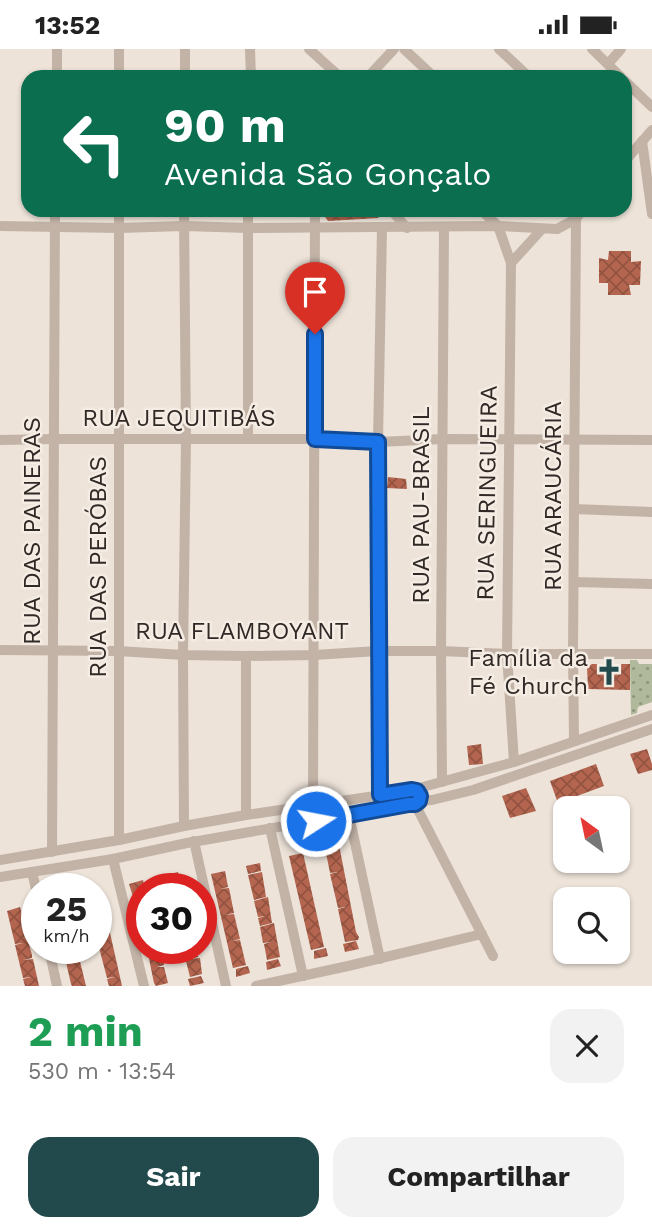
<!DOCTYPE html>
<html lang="pt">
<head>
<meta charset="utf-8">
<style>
  :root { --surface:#fff; --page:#f2f2f2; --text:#222; --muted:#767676; --accent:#224a4c }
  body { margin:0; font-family:"Work Sans",sans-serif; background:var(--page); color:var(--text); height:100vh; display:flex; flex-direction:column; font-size:26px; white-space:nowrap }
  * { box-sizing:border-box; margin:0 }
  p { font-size:23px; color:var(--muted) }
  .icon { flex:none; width:38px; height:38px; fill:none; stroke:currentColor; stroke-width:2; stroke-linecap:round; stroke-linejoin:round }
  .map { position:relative; height:937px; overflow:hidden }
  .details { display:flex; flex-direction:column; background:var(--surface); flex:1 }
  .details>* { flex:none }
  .hud { position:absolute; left:21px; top:21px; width:611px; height:147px; border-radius:21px; box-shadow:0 2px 5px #0004; background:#0b6e4f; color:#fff; overflow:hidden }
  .needle { width:46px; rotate:327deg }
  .fabs { position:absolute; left:553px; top:747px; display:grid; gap:14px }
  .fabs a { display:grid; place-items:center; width:77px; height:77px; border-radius:14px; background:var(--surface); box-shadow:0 2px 5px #0004; font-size:35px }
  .speed { position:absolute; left:21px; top:824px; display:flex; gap:14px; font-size:35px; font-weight:700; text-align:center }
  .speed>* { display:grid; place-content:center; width:91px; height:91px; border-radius:50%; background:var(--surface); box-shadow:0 2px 5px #0004; line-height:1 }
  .speed small { font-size:18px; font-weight:400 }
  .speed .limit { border:10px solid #d22; background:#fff; color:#111 }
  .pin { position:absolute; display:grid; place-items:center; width:60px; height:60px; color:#fff; margin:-72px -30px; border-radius:50% 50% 50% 0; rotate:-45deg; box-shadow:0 0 7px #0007 }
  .pin .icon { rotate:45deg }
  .me { position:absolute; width:77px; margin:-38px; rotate:79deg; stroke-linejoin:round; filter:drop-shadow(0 0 5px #0008) }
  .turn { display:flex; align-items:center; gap:24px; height:147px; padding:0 28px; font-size:32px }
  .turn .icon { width:91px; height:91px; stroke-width:2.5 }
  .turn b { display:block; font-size:49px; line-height:60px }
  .round { display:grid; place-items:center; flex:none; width:74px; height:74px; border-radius:21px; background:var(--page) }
  .summary { display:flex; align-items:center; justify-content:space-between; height:119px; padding:0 28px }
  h1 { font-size:42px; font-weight:700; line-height:52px; color:#1e9e55 }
  .cta { display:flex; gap:14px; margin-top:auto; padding:14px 28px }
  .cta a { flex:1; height:80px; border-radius:21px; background:var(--accent); color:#fff; font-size:28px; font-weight:700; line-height:80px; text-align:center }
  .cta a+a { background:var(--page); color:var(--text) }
  .status { display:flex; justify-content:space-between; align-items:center; height:49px; padding:0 35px; background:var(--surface); direction:ltr }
  .status svg { height:19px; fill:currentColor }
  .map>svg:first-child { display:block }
  .grass { fill:url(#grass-dots) }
  .building { fill:url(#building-cross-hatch) }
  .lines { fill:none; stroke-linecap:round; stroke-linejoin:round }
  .minor { stroke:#c3b3a7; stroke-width:10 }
  .route-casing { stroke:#114b97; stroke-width:18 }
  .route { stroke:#1a73e8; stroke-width:12 }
  .labels { text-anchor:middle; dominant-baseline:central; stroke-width:5; stroke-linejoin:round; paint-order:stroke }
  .street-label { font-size:24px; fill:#312926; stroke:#f5ede4 }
  .poi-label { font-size:24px; fill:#312926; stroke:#f5ede4; text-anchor:end }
</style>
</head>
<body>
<div class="status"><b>13:52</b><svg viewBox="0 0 49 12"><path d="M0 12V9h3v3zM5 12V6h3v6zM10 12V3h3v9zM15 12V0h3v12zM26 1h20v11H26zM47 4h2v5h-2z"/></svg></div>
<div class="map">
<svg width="652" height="937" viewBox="0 0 652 937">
  <defs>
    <pattern id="grass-dots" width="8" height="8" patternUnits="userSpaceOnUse" patternTransform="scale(1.75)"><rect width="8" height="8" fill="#b0b99b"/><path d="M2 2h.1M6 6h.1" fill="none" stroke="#90967e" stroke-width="1.8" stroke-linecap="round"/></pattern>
    <pattern id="building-cross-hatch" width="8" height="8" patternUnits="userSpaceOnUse" patternTransform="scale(1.75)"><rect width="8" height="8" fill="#b4654f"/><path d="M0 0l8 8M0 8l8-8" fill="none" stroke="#935341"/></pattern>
  </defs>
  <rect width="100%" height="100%" fill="#ede3d9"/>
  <path class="grass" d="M630,611H637L639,615H652V653L638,658L637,664L631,666Z"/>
  <g class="building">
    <path d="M320,161H383L378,169L328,172Z"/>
    <path d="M609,202H631V213L641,212L640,236H629L631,246H608V234H599V209L608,211Z"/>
    <path d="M388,428L406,430L407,440L387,439Z"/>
    <path d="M592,615H630V641L588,640L587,618Z"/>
    <path d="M481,695L483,715L469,716L467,697Z"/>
    <path d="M647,700L652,715V721L638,725L630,705Z"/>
    <path d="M596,715L604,737L558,754L550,732Z"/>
    <path d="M526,739L536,762L510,769L502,747Z"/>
    <path d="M339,796L356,883L359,888L358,891L345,893L338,860L346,858L338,859L330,825L338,823L330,824L325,799Z"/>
    <path d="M303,804L324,898L311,901L289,807Z"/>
    <path d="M260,814L261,822L248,825L246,817Z"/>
    <path d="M225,822L228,838L220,840L229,839L234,864L225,866L234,865L240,890L231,892L240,891L246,916L233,919L211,825Z"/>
    <path d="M178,823L181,839L168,840L165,826Z"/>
    <path d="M262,823L266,848L254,851L248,826Z"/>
    <path d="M143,831L145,839L142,840V873L139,874L137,860L129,835Z"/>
    <path d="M96,841H100L107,871V874L99,877L108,875L122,937H109L107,930L115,928L107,929L96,887Z"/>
    <path d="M268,848L272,874L260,877L258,869L266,867L258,868L254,852Z"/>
    <path d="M20,858L26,880L25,881L32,906V909L23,911L33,910L39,937H25L23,930L31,928L23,929L15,896L23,894L15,895L7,862Z"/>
    <path d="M274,874L280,908L267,911L264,895L271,893L263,894L260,878Z"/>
    <path d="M356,892L359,900L345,903L343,895Z"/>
    <path d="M326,899L328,907L314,910V902Z"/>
    <path d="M63,900H77L86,937H72L71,935Z"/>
    <path d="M147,900H160L164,916L157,918H164L168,934L156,937L154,934Z"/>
    <path d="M183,900H197L198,908L190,910L200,909L202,925L190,928L184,904L191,902L183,903Z"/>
    <path d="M278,910L281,917L267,921L266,913Z"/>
    <path d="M248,917L250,924L236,928V920Z"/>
    <path d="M201,927L204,934L190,937L188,930Z"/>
  </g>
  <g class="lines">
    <g class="minor">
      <path d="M250,0L251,28"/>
      <path d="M309,0L340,28"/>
      <path d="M404,0L434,28"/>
      <path d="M499,0L529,28"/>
      <path d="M592,0L621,28"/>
      <path d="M608,15L621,0"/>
      <path d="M57,28V0"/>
      <path d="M119,28V0"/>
      <path d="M185,28V0"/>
      <path d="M368,28L394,0"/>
      <path d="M625,32L652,58"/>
      <path d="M642,92L652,165"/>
      <path d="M625,112L652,81"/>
      <path d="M119,161V791"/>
      <path d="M248,161V390"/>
      <path d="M391,161L407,179"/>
      <path d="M481,161L498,177L511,214L507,605L514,713"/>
      <path d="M0,177L119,179L184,177L248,179L498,177L557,180L576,170L582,161"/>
      <path d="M511,214L542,180"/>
      <path d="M0,391L54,390H315L378,393L442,390L652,391"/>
      <path d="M574,460L652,463"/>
      <path d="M574,533L652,535"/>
      <path d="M0,601L118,602L183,606L246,607L314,606L378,602H441L507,605H652"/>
      <path d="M246,607V766"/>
      <path d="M574,692L573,604L576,170"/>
      <path d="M442,733L441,602L444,179"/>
      <path d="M412,741L514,713L652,666"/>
      <path d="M380,746L378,393L382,179"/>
      <path d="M419,752L432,751L473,741L652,680"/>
      <path d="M313,755L315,161"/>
      <path d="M415,755L493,907"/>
      <path d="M349,766L380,910"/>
      <path d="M184,777L183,606L186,390L184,161"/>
      <path d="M270,779L303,927"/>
      <path d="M194,792L226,937"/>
      <path d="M52,803L55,161"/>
      <path d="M113,810L144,937"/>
      <path d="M0,811L119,791L184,777L246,766L409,742"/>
      <path d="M32,823L37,844"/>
      <path d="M0,828L113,810L187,794L409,755H415L419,752L420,747L415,741"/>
      <path d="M49,900L57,937"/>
      <path d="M256,937L348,917L482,885"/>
    </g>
  </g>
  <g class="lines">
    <defs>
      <path id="route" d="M315,285V390L378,393L380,746L412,741L417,742L420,747L419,752L415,755H409L316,772"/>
    </defs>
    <use href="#route" class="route-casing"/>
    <use href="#route" class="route"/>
  </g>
  <defs>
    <symbol id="church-bare" viewBox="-9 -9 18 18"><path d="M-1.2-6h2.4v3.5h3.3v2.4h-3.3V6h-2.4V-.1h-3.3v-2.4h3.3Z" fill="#224a4c" stroke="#f5ede4" stroke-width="2.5" paint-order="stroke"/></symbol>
  </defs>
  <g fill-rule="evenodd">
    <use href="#church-bare" x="590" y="604" width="38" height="38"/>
  </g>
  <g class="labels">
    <g class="street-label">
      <text x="179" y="369">RUA JEQUITIBÁS</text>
      <text transform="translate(487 444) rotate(-89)">RUA SERINGUEIRA</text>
      <text transform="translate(553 447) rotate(-90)">RUA ARAUCÁRIA</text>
      <text transform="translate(421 456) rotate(-90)">RUA PAU-BRASIL</text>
      <text transform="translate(32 482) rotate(-90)">RUA DAS PAINERAS</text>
      <text transform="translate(98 518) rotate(-90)">RUA DAS PERÓBAS</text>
      <text x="242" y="582">RUA FLAMBOYANT</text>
    </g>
    <g class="poi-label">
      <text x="588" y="609">Família da<tspan x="588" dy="28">Fé Church</tspan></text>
    </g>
  </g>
</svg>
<div class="fabs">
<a><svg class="needle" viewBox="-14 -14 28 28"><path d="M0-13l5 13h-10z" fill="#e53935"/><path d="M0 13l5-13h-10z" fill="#767676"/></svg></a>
<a><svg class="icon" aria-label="search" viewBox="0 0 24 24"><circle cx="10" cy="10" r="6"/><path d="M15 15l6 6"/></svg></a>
</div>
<div class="speed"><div>25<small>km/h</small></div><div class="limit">30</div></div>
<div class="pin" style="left:315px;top:285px;background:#d93025"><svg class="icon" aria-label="arrive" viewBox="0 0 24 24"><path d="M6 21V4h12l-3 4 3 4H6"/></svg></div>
<svg class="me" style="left:316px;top:772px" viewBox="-20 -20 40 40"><circle r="17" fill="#1a73e8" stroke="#fff" stroke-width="3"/><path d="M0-11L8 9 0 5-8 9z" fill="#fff"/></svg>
<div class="hud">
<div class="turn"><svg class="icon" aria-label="left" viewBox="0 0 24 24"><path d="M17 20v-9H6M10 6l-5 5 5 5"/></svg><div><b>90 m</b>Avenida São Gonçalo</div></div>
</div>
</div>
<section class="details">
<div class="summary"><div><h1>2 min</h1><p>530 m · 13:54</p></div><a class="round"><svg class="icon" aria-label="close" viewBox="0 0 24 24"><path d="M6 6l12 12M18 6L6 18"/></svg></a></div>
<div class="cta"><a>Sair</a><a>Compartilhar</a></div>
</section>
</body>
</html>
